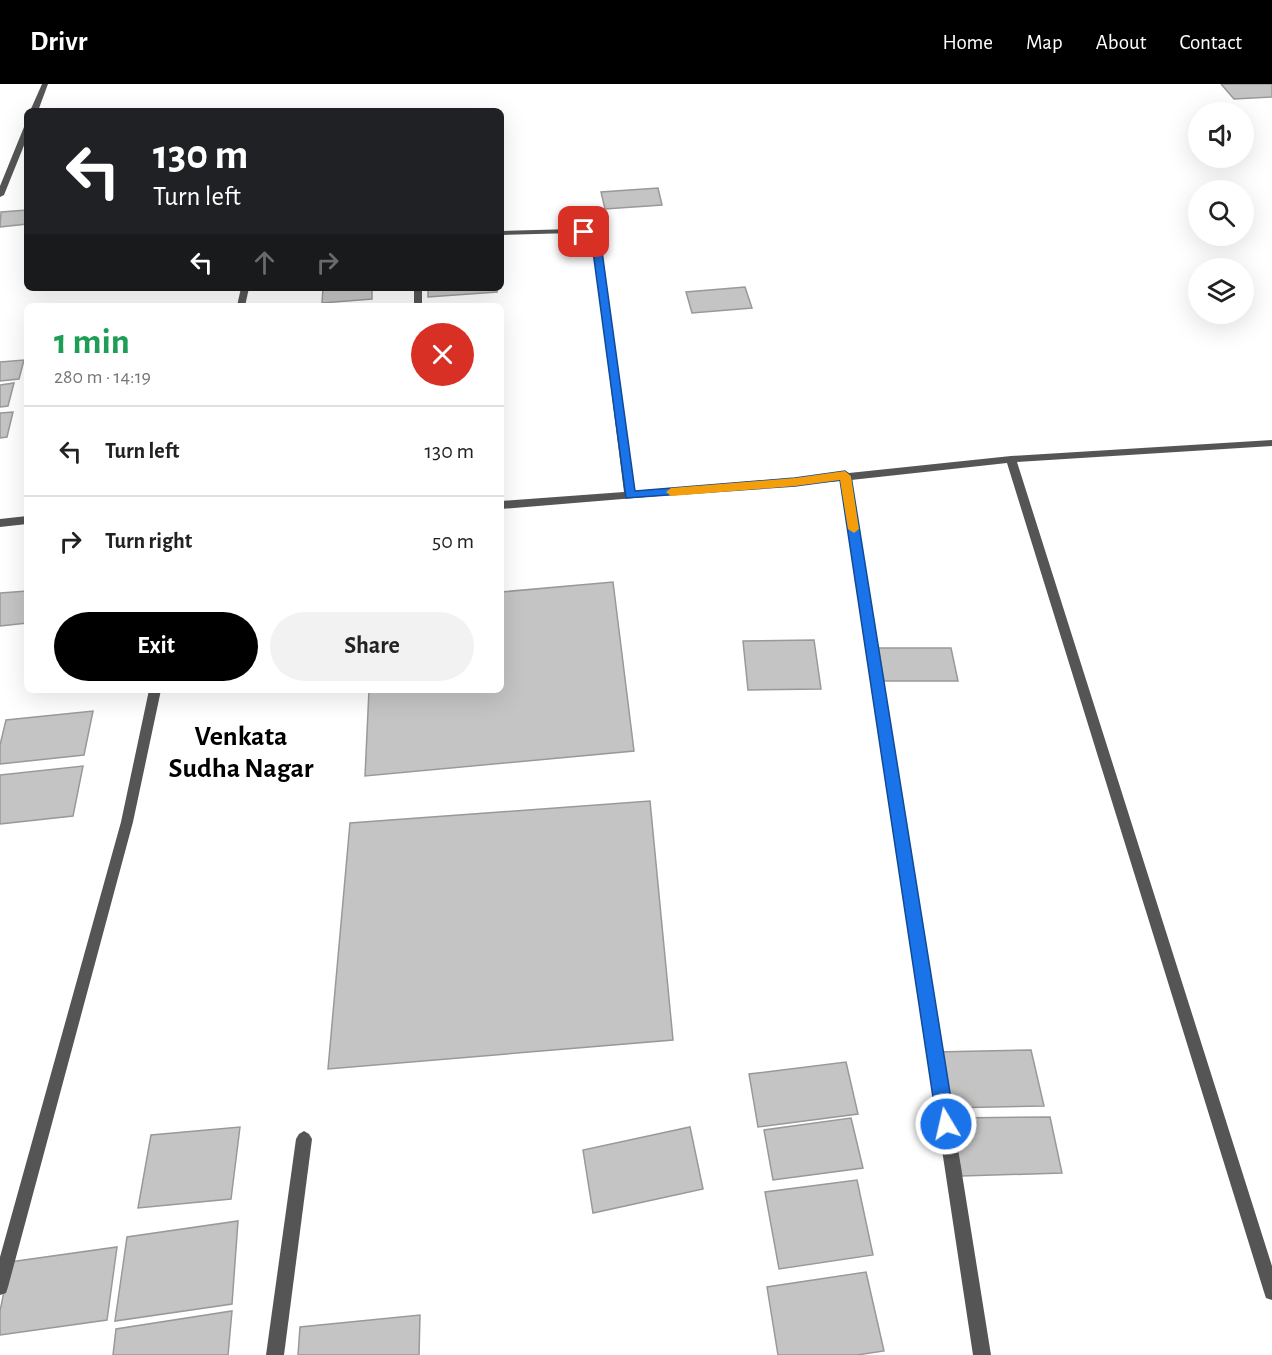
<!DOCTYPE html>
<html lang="en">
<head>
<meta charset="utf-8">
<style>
  :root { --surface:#fff; --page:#f2f2f2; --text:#222; --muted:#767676; --line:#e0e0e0; --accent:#000 }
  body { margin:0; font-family:"Alegreya Sans",sans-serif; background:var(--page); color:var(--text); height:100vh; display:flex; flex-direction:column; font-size:22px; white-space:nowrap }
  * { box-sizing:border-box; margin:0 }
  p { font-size:20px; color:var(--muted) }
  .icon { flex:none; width:33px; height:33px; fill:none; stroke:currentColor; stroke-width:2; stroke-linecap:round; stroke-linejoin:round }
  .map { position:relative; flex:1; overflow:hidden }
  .details { position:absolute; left:24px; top:219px; width:480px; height:390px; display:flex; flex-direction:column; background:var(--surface); border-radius:9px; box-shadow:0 6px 24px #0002 }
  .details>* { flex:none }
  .top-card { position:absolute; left:24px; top:24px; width:480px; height:183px; border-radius:9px; box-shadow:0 6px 24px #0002; background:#202124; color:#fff; overflow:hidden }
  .fabs { position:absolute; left:1188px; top:18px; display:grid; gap:12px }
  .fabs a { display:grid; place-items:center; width:66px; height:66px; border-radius:50%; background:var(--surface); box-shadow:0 6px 24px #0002; font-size:30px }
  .pin { position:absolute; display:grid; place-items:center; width:51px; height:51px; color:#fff; margin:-26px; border-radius:12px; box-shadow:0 3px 9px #0006 }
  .me { position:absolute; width:66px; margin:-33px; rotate:351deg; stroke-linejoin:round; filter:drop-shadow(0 0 4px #0008) }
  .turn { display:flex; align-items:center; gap:21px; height:126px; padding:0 30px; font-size:27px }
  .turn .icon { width:78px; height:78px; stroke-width:2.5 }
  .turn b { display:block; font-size:42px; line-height:51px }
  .lanes { display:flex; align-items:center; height:57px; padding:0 30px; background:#0003; justify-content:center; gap:30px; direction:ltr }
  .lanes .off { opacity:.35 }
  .round { display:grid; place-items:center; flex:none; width:63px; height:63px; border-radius:32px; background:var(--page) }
  .overview { display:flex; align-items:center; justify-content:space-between; height:102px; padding:0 30px }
  h1 { font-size:36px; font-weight:600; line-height:45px; color:#1e9e55 }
  .cta { display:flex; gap:12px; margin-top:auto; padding:12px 30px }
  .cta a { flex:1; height:69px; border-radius:36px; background:var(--accent); color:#fff; font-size:24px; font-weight:600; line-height:69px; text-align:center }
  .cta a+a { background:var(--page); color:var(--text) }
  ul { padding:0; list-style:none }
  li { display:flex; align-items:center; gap:18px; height:90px; padding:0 30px; border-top:2px solid var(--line) }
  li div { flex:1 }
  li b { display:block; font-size:22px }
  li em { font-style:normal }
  header { display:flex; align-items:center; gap:36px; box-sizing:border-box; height:84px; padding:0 30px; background:var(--accent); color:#fff }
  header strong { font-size:28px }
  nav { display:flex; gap:33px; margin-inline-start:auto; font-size:21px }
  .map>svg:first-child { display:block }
  .building { fill:#c4c4c4; stroke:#999; stroke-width:1.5 }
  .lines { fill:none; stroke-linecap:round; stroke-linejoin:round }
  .minor { fill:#555; fill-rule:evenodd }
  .route { fill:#1a73e8; stroke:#114b97; stroke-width:1.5 }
  .slow { fill:#f59e0b }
  .labels { text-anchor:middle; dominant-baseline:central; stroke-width:5; stroke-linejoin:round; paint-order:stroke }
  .district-label { font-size:28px; font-weight:bold; fill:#000; stroke:#fff }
</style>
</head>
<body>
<header>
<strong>Drivr</strong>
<nav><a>Home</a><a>Map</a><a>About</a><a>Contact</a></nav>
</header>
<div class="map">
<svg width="1272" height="1271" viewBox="0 0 1272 1271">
  <rect width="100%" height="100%" fill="#fff"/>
  <g class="building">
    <path d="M1221,0H1272V13L1234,15Z"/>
    <path d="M658,104L662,121L605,125L601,108Z"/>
    <path d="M27,126V140L0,143L1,128Z"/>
    <path d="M745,203L752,224L692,229L686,208Z"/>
    <path d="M323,204H372V215L322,219Z"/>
    <path d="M428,204H497V208L428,213Z"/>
    <path d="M24,276L19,295L0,297V278Z"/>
    <path d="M14,299L8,322L0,323V301Z"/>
    <path d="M13,328L7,353L0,354V329Z"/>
    <path d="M613,498L634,667L365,692L369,606H501V508Z"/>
    <path d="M27,507V539L0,542V509Z"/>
    <path d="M814,556L821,605L748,606L743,557Z"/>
    <path d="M878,564H951L958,597H884Z"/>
    <path d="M93,627L84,671L0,680V661L6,636Z"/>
    <path d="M83,682L73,732L0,740V691Z"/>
    <path d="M650,717L673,956L328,985L350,739Z"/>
    <path d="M1031,966L1044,1022L945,1024L935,968Z"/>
    <path d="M846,978L858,1030L758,1043L749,990Z"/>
    <path d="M1050,1033L1062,1089L962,1092L951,1034Z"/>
    <path d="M851,1034L863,1084L773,1096L764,1046Z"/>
    <path d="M240,1043L231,1115L138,1124L151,1051Z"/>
    <path d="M690,1043L703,1105L593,1129L583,1066Z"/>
    <path d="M857,1096L873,1171L779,1185L765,1108Z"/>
    <path d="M238,1137L232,1220L115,1237L127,1153Z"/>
    <path d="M117,1163L107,1236L0,1251V1227L10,1178Z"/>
    <path d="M866,1188L884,1267L857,1271H778L767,1203Z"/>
    <path d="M232,1227L228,1271H113L116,1245Z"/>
    <path d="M420,1231L419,1271H298L300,1243Z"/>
  </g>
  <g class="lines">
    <g class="minor">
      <path d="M42,0H48L38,27H30Z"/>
      <path d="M24,43H27V54L4,111L0,113V102Z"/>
      <path d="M573,145L593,149L601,160L635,407L841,390L845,387L849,389L1011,372L1272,356V362L1017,378L1272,1182V1216L1266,1214L1264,1208L1007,379L851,396L991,1271H973L841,397L501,425V417L624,408L593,160L587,153L573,149L501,151V147Z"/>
      <path d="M241,204H249L245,222H237Z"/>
      <rect x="414" y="204" width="8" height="18"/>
      <path d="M27,432V440L0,443V435Z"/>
      <path d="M149,606H161L133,738L8,1203L6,1209L0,1211V1173L121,738Z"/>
      <path d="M304,1047L309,1050L312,1055L284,1271H266L296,1055L299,1050Z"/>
    </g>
  </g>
  <path class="route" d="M581,146H588L601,160L635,407L795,394L845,387L851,392L955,1040L952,1046L946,1048L940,1046L937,1040L840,396L795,402L626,414L592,160L581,150Z"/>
  <path class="slow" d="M845,387L851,392L859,445L854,449L848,445L840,396L795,402L671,412L666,408L671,404L795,394Z"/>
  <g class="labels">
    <g class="district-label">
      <text x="241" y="653">Venkata<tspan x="241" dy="32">Sudha Nagar</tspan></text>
    </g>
  </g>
</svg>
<div class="fabs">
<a><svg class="icon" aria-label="sound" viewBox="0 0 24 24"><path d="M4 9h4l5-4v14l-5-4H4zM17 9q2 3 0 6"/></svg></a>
<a><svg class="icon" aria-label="search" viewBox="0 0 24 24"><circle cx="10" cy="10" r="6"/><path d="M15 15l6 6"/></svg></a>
<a><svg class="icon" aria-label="layers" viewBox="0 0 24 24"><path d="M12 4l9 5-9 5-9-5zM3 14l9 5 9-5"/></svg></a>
</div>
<div class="pin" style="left:584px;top:148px;background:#d93025"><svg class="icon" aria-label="arrive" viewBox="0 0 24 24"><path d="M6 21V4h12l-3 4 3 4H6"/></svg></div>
<svg class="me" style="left:946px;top:1040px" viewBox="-20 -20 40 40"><circle r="17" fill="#1a73e8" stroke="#fff" stroke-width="3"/><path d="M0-11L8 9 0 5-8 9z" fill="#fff"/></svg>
<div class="top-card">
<div class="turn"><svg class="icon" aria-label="left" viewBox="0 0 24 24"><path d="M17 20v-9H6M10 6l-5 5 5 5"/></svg><div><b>130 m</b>Turn left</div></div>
<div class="lanes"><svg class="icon" aria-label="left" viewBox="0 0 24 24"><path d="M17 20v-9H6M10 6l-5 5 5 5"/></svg><svg class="icon off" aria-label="ahead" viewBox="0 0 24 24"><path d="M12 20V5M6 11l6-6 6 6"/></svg><svg class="icon off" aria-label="right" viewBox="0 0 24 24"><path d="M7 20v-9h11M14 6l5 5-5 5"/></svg></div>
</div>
<section class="details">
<div class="overview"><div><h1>1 min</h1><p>280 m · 14:19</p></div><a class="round" style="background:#d93025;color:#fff"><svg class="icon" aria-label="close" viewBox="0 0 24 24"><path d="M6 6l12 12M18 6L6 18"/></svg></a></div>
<ul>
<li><svg class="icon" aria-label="left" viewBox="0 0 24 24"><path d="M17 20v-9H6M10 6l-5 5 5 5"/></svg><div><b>Turn left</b></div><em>130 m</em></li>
<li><svg class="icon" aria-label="right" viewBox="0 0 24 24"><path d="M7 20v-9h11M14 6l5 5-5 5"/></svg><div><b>Turn right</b></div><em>50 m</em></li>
</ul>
<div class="cta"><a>Exit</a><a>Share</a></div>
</section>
</div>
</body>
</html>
